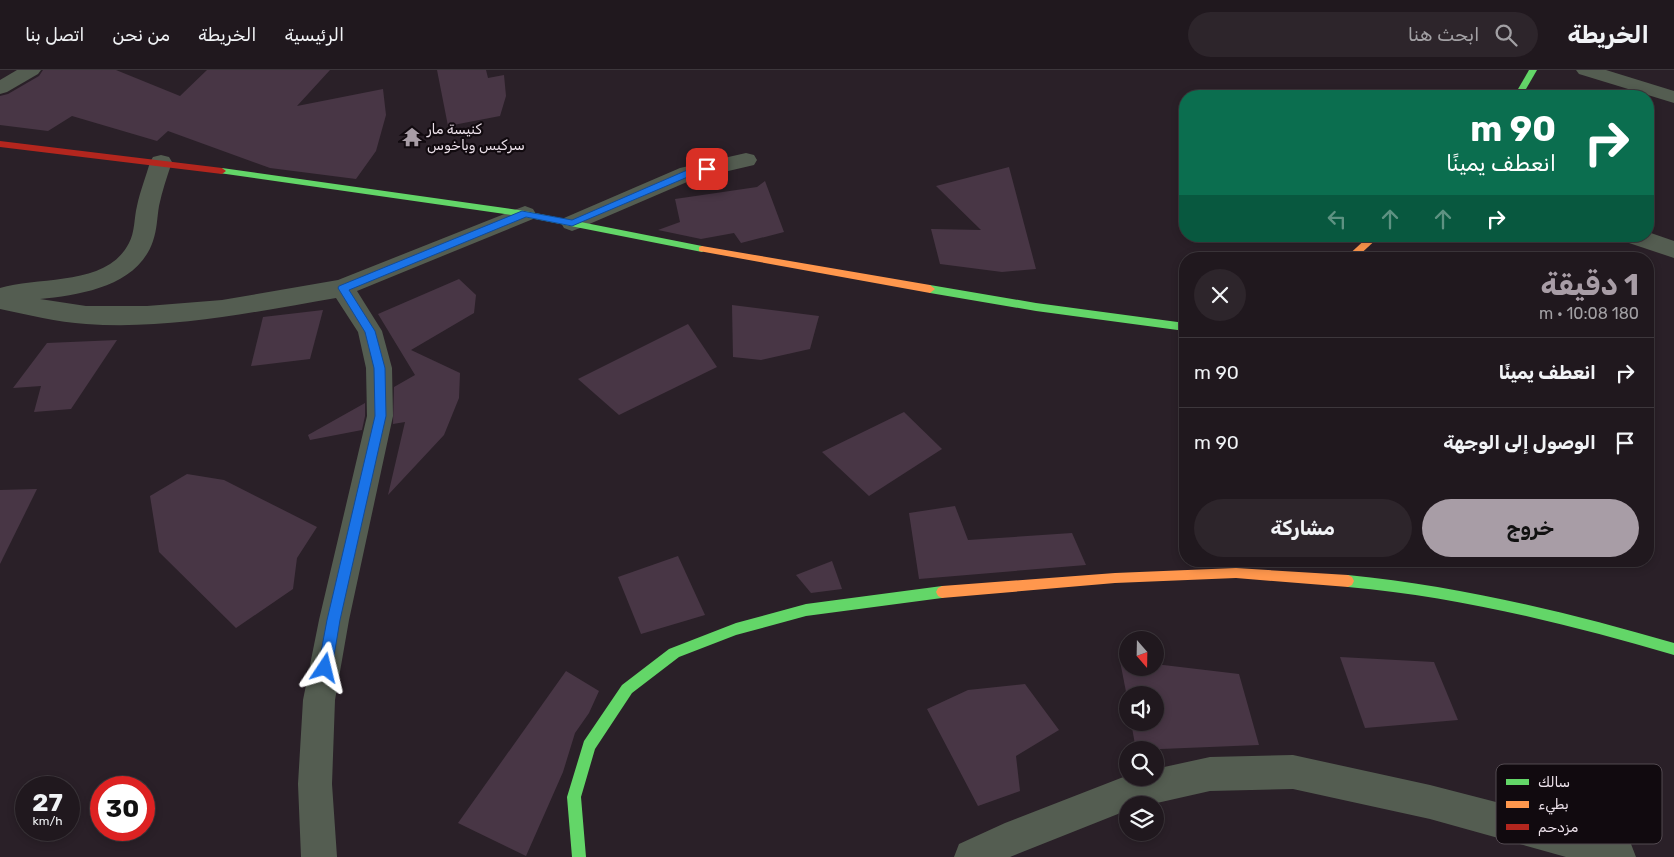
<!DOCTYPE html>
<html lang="ar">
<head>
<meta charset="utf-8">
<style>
  :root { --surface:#20181e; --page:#2d252b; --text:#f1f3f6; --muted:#a2a0a4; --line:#3d373c; --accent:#a89da6 }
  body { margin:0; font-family:Rubik,Cairo,sans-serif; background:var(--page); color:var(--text); direction:rtl; height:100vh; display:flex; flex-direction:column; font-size:19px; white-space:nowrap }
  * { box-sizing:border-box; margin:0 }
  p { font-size:16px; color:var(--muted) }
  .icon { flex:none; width:28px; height:28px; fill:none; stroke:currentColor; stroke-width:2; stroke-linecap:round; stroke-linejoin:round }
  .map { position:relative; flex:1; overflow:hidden; direction:ltr }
  .side { position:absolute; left:1179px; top:182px; width:475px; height:315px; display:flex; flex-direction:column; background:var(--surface); border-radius:20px; box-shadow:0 2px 8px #0003,0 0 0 1px var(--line); direction:rtl }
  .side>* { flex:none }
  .top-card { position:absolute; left:1179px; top:20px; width:475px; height:152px; border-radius:20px; box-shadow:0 2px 8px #0003,0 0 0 1px var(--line); direction:rtl; background:#0b6e4f; color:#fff; overflow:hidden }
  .needle { width:32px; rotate:160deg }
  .buttons { position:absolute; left:1119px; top:561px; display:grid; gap:10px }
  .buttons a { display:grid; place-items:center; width:45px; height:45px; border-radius:50%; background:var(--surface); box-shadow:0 2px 8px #0003,0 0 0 1px var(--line); font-size:25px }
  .speed { position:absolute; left:15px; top:706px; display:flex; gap:10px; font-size:25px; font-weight:700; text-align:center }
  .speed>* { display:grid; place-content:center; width:65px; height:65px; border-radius:50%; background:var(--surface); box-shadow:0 2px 8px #0003,0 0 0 1px var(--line); line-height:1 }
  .speed small { font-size:12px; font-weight:400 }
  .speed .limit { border:8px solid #d22; background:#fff; color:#111 }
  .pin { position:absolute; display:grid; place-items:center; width:42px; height:42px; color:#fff; margin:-21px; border-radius:10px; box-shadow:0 2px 8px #0006 }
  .me { position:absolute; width:55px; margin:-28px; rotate:10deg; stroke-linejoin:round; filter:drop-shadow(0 0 4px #0008) }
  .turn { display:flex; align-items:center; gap:18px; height:105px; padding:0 15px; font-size:22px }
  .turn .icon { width:65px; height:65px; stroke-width:2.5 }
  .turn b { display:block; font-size:35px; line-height:42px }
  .lanes { display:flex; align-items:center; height:48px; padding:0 15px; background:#0003; justify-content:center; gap:25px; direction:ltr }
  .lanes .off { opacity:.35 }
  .round { display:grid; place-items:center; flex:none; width:52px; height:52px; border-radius:26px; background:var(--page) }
  .summary { display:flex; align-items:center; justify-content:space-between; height:85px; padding:0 15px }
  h1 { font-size:30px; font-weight:700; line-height:38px; color:var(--accent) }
  .cta { display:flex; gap:10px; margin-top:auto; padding:10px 15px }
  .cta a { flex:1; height:58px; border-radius:30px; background:var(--accent); color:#111; font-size:20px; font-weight:700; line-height:58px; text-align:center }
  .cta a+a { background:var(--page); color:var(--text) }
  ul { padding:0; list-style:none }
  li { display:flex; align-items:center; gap:15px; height:70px; padding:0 15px; border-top:1px solid var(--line) }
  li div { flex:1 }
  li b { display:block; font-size:19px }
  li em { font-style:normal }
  header { display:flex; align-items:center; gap:30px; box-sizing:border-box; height:70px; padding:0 25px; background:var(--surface); border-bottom:1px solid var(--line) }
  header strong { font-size:24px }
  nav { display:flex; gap:28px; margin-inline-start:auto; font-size:18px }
  .search { width:350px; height:45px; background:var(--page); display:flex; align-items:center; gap:12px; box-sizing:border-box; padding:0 18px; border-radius:28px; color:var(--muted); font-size:19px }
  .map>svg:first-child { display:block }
  .building { fill:#483645 }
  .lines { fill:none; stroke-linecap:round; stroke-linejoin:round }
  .street { fill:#545d51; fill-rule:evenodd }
  .fast { fill:#63d668; fill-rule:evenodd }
  .slow { fill:#ff974d; fill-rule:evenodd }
  .jam { fill:#b3261e; fill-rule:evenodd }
  .route { fill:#1a73e8; stroke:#114b97 }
  .labels { text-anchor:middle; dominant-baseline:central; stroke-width:4.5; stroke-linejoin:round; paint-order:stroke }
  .far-poi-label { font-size:14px; fill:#ece1ea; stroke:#110a0f; text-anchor:start }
  .key { fill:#110a0f; stroke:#534a51; stroke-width:1 }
  .key-label { font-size:14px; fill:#ece1ea }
</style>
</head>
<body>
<header>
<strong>الخريطة</strong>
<div class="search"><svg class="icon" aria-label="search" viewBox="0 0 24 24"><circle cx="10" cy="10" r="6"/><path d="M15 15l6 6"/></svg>ابحث هنا</div>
<nav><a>الرئيسية</a><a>الخريطة</a><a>من نحن</a><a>اتصل بنا</a></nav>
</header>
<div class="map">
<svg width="1674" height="787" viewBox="0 0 1674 787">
  <rect width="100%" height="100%" fill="#2a2028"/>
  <g class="building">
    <path d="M43,0H116L180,26L207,0H330L297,36L383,19L386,45L376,81L356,109L270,98L168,61L157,71L72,46L48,61L0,55V26L8,24L39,6Z"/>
    <path d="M437,0H486L488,8L504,5L506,26L500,46L448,56Z"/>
    <path d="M1009,97L1036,199L1002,202L940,194L931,159L981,160L936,116Z"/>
    <path d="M765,111L784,162L741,173L734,163L701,169L658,160L680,152L675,129L757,117Z"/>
    <path d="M459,209L476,225L474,243L411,280L460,303L459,328L444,365L388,425L405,352L393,354L394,317L415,305L378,244Z"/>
    <path d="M732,235L819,246L810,279L761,290L733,287Z"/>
    <path d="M323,240L310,289L251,296L263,247Z"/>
    <path d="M688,254L717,297L619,345L578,309Z"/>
    <path d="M117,270L71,339L34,342L41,316L13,318L47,273Z"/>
    <path d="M365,333V346L362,360L310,370L308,365Z"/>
    <path d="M904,342L942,379L869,426L822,382Z"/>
    <path d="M187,404L224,410L317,457L297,488L293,519L236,558L159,482L150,426Z"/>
    <path d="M37,419L0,494V420Z"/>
    <path d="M955,436L968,470L1072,463L1086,495L919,509L909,443Z"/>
    <path d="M678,486L705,545L641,564L618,507Z"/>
    <path d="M832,491L842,519L811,523L796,505Z"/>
    <path d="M1340,587L1434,592L1458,650L1365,658Z"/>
    <path d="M1120,591H1128V598H1155V594L1239,604L1259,675L1136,680L1131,652H1155V625H1128V632Z"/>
    <path d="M566,601L599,621L589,643L575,663L563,702L526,786L458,753Z"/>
    <path d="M1025,614L1059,660L1016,686L1020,721L978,736L927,639L968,620Z"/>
  </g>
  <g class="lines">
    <g class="street">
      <path d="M17,0H41L38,4L7,22L0,24V10Z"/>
      <path d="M1576,0H1606L1674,21V33L1579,4Z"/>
      <path d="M746,83L754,85L757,90L754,95L694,109L580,158L572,161L564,158L561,153L564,148L680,98Z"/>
      <path d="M161,85L169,87L172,92C167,107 162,121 159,136C157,148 157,160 153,171C138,216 81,225 40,229L86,236H147L222,230L338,210L517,139L525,136L533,139L536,144L533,149L357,221L382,261L392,298L393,346L349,550L335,630L332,714L337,787H301L298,714L303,630L319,550L367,346L366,298L358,262L336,228C254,242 170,260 86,254C57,252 28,245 0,239V218C39,206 107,217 129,173C135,162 134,148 137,136C140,121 146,107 150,92L153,87Z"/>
      <path d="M1648,162L1674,171V188L1626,172L1623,166H1648Z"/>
      <path d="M1293,685L1430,715L1550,746L1631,774L1636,787H1566L1430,749L1293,719L1210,721L1148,735H1128V740L1010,787H954L959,774L1005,753L1126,706L1128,708H1155V699L1210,687Z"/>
    </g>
    <g class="fast">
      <path d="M1529,0H1537L1522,26H1514Z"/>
      <path d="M222,98L525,141L702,176L707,179L702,182L525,147L219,103V99Z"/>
      <path d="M930,215L1036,233L1185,253V261L1036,241L930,223L925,219Z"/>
      <path d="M1348,505C1459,516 1567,542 1674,573V585C1567,554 1460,527 1348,517L1344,515L1342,511L1344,507Z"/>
      <path d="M942,516L946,518L948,522L946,526L942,528L806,546L736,565L679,587L632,623L595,679L581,727L586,787H572L567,727L584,671L622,615L669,579L736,553L806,534Z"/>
    </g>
    <g class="slow">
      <path d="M1369,166H1380L1355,189H1344Z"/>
      <path d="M702,176L930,215L935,219L930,223L699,181V177Z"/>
      <path d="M1236,498L1348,505L1352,507L1354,511L1352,515L1348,517L1236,508L1115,513L942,528L938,526L936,522L938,518L942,516L1115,503Z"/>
    </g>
    <path class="jam" d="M0,71L222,98L226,101L222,104L0,77Z"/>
  </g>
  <path class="route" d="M707,96L712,99L710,101L690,106L572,156L526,147L349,220L375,261L385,298L386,346L340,550L332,598L330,602L325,604L320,602L318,598L327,550L375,346L374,298L365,262L338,218L339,216L522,141L572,150L685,101Z"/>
  <defs>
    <symbol id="temple-bare" viewBox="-9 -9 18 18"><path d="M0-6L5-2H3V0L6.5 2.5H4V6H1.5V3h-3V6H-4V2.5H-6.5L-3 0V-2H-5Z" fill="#a89da6" stroke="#110a0f" stroke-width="2.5" paint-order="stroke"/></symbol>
  </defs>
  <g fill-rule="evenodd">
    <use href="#temple-bare" x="398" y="53" width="28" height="28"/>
  </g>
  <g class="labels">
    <g class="far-poi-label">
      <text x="427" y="59">كنيسة مار<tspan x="427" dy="16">سركيس وباخوس</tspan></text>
    </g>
  </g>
  <rect x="1496" y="694" width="166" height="80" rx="8" class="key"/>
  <rect x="1506" y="709" width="23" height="6" fill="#63d668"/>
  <rect x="1506" y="731" width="23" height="7" fill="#ff974d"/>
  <rect x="1506" y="754" width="23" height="6" fill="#b3261e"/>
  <g class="key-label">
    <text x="1538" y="717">سالك</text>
    <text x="1538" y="739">بطيء</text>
    <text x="1538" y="762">مزدحم</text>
  </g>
</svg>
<div class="buttons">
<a><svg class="needle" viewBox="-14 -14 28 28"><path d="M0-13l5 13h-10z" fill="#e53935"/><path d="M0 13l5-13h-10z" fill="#a2a0a4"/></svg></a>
<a><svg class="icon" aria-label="sound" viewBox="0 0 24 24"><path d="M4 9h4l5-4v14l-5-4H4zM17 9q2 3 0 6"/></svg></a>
<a><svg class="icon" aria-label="search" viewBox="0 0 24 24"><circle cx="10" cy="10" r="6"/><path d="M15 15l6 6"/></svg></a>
<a><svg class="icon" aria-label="layers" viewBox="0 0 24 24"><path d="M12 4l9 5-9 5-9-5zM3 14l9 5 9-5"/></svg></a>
</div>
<div class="speed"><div>27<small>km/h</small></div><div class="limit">30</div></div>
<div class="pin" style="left:707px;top:99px;background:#d93025"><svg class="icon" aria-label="arrive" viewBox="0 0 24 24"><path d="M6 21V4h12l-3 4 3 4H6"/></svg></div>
<svg class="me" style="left:325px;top:598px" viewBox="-20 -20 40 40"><path d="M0-17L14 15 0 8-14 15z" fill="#1a73e8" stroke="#fff" stroke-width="4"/></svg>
<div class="top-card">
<div class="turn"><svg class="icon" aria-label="right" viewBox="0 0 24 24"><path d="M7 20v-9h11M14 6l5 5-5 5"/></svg><div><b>90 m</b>انعطف يمينًا</div></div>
<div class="lanes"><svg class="icon off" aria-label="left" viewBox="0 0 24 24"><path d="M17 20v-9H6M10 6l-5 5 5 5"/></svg><svg class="icon off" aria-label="ahead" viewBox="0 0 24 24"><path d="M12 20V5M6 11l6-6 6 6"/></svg><svg class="icon off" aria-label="ahead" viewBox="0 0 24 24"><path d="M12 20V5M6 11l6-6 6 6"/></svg><svg class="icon" aria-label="right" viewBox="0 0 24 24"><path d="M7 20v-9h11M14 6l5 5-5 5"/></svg></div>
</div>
<section class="side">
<div class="summary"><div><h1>1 دقيقة</h1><p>180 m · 10:08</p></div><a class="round"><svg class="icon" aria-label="close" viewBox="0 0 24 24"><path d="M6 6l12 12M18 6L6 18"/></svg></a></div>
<ul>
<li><svg class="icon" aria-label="right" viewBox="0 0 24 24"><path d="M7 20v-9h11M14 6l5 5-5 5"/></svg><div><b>انعطف يمينًا</b></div><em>90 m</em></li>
<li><svg class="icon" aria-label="arrive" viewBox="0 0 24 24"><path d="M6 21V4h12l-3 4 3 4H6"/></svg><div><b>الوصول إلى الوجهة</b></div><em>90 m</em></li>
</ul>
<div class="cta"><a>خروج</a><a>مشاركة</a></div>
</section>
</div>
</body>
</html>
